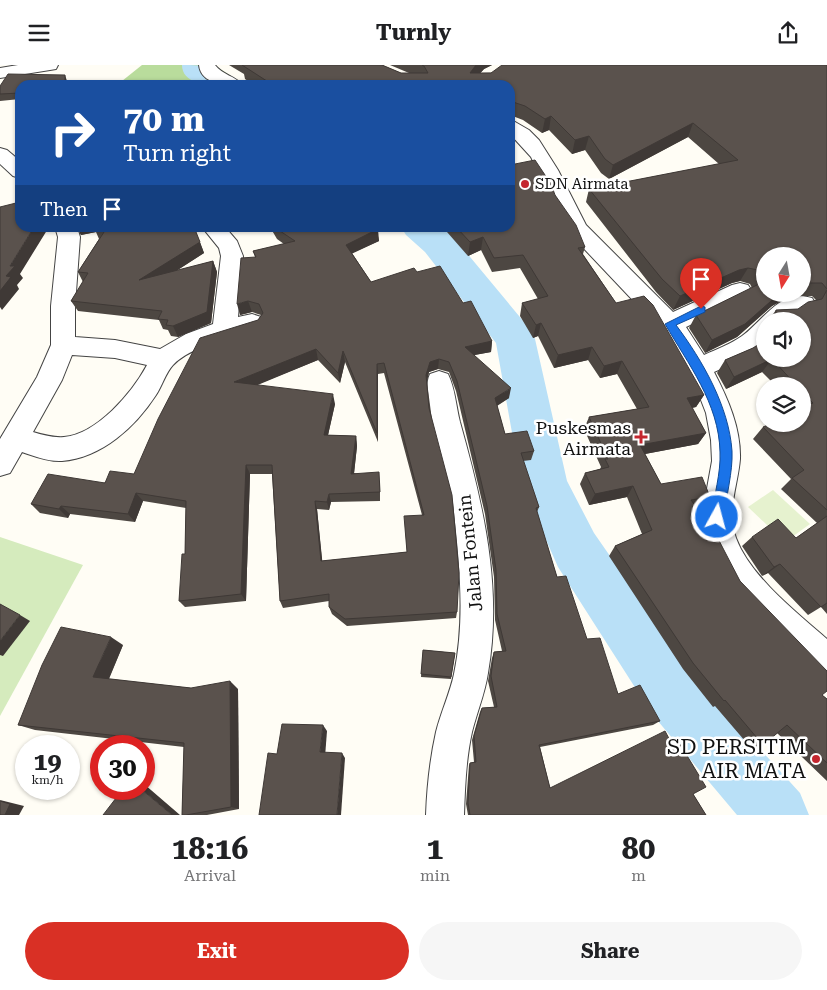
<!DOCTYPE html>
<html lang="en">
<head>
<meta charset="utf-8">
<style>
  :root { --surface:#fff; --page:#f6f6f6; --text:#202124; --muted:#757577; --accent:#d93025 }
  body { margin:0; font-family:"Roboto Serif",serif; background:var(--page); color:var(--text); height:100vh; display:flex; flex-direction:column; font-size:19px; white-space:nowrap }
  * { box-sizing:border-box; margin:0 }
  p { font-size:16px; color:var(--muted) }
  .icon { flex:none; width:28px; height:28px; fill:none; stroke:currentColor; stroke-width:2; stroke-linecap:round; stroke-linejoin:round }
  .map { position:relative; height:750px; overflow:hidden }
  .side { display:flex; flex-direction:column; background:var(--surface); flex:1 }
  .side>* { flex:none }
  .top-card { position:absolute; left:15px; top:15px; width:500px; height:152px; border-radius:15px; box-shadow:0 1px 4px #0004; background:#1a4fa0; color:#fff; overflow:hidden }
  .needle { width:32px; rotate:191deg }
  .tools { position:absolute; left:756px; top:182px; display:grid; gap:10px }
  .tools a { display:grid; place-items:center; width:55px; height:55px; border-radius:50%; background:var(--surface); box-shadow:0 1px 4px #0004; font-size:25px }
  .speed { position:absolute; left:15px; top:670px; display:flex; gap:10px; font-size:25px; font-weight:700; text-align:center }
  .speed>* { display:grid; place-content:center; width:65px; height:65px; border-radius:50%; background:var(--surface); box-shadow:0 1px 4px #0004; line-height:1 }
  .speed small { font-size:12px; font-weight:400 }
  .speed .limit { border:8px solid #d22; background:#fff; color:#111 }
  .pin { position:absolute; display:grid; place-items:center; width:42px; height:42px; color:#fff; margin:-51px -21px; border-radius:50% 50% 50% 0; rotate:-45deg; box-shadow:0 0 5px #0007 }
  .pin .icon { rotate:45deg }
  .me { position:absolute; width:55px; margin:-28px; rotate:7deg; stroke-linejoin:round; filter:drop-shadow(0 0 4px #0008) }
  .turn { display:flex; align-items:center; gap:18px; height:105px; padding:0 25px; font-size:22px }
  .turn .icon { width:65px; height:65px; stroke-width:2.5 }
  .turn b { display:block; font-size:35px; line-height:42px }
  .then { display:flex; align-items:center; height:48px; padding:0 25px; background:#0003; gap:10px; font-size:19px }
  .eta { display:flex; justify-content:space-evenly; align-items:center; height:85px; text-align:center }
  .eta b { font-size:30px; font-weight:700; line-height:35px }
  .button { display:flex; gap:10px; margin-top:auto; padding:10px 25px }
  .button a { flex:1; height:58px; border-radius:30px; background:var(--accent); color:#fff; font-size:20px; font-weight:700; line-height:58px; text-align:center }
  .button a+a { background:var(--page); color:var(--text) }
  header { display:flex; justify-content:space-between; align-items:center; height:65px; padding:0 25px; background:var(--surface); font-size:22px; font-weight:700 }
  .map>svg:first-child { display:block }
  .green { fill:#d5ebbd }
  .forest { fill:#b9dc9c }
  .pitch { fill:#e6f2cf }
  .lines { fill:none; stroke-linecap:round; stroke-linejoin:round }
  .river { fill:#b9e0f7; fill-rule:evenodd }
  .minor-casing { stroke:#444; stroke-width:2 }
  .minor { fill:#fff; fill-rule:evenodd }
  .wall { fill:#4d4742; fill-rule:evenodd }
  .shaded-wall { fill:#3f3936 }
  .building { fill:#5a524d; stroke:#3f3936; fill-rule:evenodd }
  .route { fill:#1a73e8; stroke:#114b97 }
  .poi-dot { fill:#c4262e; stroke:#fff; stroke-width:2 }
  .labels { text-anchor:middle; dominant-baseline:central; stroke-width:5; stroke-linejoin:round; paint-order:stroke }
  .far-poi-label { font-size:15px; fill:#111; stroke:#fff; text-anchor:start }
  .poi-label { font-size:18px; fill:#111; stroke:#fff; text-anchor:end }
  .street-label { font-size:18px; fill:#111; stroke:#fff }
  .near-poi-label { font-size:21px; fill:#111; stroke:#fff; text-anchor:end }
</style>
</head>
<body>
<header><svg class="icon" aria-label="menu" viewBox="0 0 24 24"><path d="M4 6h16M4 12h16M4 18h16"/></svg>Turnly<svg class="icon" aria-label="share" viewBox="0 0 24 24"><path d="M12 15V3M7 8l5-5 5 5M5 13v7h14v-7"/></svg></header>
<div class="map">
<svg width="827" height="750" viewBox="0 0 827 750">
  <rect width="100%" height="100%" fill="#fffdf5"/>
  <path class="green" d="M0,472L83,500L0,651Z"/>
  <path class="forest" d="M142,0H214L245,20H117Z"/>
  <path class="pitch" d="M773,425L810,459L785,477L748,442Z"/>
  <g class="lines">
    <g class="river">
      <path d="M182,0C203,0 222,1 235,20C220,20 182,23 182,0Z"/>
      <path d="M401,162H442L451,169L529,263L535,274L567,416L594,468L692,609L800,728L809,750H737L652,649L558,502L521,418L496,278L425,187L406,170Z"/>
    </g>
    <defs>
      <g id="minor">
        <path d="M18,0H58L56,4L50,5L0,13V3Z"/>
        <path d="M199,0H215C222,10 236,11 242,20C226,20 201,20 199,0Z"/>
        <path d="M510,54L529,65L539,75L558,105L586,160L673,247L732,220L740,218L748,220L752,226L748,232L686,262L704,290C717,284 731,279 742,271C763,256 780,223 812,233L816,239L812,245L798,249L788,256H765V280L743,294L714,307C728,334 741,363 740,394C738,420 726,446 736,473C750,511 797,548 827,574V613L815,608L765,561L731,523L719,502L705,471L702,451L712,396L711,375L706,348L694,317L660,264L571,170L557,147L531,92L510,69Z"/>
        <path d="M0,83L7,85L20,96V113L13,111L0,99Z"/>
        <path d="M55,162H77L80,172L75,241V272L115,275L160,284L186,269L213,259L221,191L219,183L202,162H225L237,176L243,191L238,252L252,249L261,252L264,258L261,264C235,272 192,280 173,300C166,307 162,321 156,330C136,361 102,393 62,396C49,397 34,391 22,387L10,408L0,411V374L37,312L51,280V241L58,172ZM72,290L115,293L147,300C132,328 97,369 64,372C53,373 43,370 33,367L62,315Z"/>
        <path d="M439,306L448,309C455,323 456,341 460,357C483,439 503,522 488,608C485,628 477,647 472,667C466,694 465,722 464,750H426C427,722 430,694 436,667C441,647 450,628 454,609C466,552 459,495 453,438C449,408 418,332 430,309Z"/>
      </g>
    </defs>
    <use href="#minor" class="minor-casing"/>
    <use href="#minor" class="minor"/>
  </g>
  <g class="wall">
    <path d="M229,0H382L401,8H409L390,0H492L484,4L480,8L827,0V549L821,542L808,550L768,508L762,511L742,481L752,472L796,473L817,458L781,424L791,414L753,374L763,362L802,359V321H776L762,307L726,324L717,308L725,295L753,283L802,256H768L776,245L798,244L816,235L812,231H790L772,241L737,272L705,288L689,263L696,250L752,223L750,219L740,216L732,218L673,245L656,227L586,137L589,124L719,99L688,72L609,114L601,108L585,85L572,89L549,65L542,68L523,55L510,50V20H254L245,14L244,9ZM802,191V229H765Z"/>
    <path d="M67,16L20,20V34L0,36V21Z"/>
    <path d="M555,130L585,182L583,189L616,238L704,330L696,342L692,343L706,368L698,379L645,389L661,419L710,432L702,442L697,443L740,516L822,630L827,634V716L777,668L763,680L751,683L715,641L713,642L683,604L609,491L615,481L642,469L627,432L589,440L580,419L585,408L600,404L601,402L584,364L589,352L637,344L617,309L600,313L588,295L554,303L538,271L533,273L520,251L522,238L538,234L520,203L492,207L481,185L468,191L447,167V162H510Z"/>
    <path d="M77,162H194L204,188L176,206L213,196L217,207L211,258L178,272L171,271L168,265L163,264L159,255L78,246L71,236L83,217L78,207L99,174L96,167L81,170Z"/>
    <path d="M270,162H376L379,176L352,188L371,217L417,207L463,238L492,276L491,287L474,290L509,333L497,341L505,369L534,386L531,395L523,396L539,442L537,447L557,512L587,574L618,629L660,656L653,660L540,682L550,723L680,679L693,729L706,750H468L466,739L469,700L470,698L474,697L472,675L480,647L482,643L494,642L488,616L492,593L494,587L502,586L495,555L494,512L485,449L456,326L449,307L438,304L429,307L427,317L457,547L456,553L347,561L332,549L329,542V536L283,543L280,536L272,409H250L246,536L185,542L179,536L185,489L186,443L143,436L135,457L70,449L68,453L40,448L31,439L134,409L258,255L261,250L252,247L240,250L255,192L253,186L284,179L277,174ZM318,295L340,318L345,297L378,377V309L384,308L422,450L405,459L407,487L322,496L317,444L329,445L331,437L380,436V416L354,408L357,381L356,371L328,370L335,339L256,320Z"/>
    <path d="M123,580L109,614L191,623L238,624L239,744L207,750H182L184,682L35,665L18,660Z"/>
    <path d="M423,585L455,588L451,614L421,612Z"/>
  </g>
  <g class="shaded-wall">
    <path d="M476,0H492L484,4L470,20V8Z"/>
    <path d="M65,10L67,16V20H65Z"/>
    <path d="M551,51L549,65L542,68L545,54Z"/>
    <path d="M693,58L688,72L609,114L613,100Z"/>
    <path d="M589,71L585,85L572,89L575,75Z"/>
    <path d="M34,162H49L20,209L23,213L17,220L19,224L2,245L0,242V226L10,201Z"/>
    <path d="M77,162H101L94,164L96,167L81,170Z"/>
    <path d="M378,164L379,176L347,191L346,180Z"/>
    <path d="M483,172L481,185L468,191L470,177Z"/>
    <path d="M200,177L204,188L145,226L139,215Z"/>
    <path d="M213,196L217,207L211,258L178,272L173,261Z"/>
    <path d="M748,203L740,216L732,218L673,245L680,231L739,205Z"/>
    <path d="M779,229H791L790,231L772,241L737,272L705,288L712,275Z"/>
    <path d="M248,236L252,247L240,250L237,239Z"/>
    <path d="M541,258L538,271L533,273L536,260Z"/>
    <path d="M492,276L491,287L464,292L465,282Z"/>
    <path d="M592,282L588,295L554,303L558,290Z"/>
    <path d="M316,284L318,295L238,328L234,317Z"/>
    <path d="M343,286L345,297L340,318L338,308Z"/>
    <path d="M439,294L438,304L429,307L426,320V310L430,297Z"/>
    <path d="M772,294L762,307L726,324L734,312Z"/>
    <path d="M622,296L617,309L600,313L604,301Z"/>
    <path d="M377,299L378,309V377L377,368Z"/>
    <path d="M511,323L509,333L493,343L495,333Z"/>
    <path d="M333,329L335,339L326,379L324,370Z"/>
    <path d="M704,330L696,342L679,345L687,333Z"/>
    <path d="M706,368L698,379L634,391L640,380Z"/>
    <path d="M356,371L357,381L353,418L351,409Z"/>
    <path d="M246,400L250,409L246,536L241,529Z"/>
    <path d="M633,421L627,432L589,440L595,429Z"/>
    <path d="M136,428L143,436L135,457L128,449Z"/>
    <path d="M329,429L331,437L329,445L327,437Z"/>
    <path d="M315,436L317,444L323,503L321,496Z"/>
    <path d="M61,441L70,449L68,453L59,444Z"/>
    <path d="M780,499L768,508L762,511L774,502Z"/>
    <path d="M20,550L30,556L3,591L0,590V576Z"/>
    <path d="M111,572L123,580L106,620L93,612Z"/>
    <path d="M230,616L238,624L239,744L231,742Z"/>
    <path d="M323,660L327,666L325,692L320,687Z"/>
    <path d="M342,688L345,693L341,750H337Z"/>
    <path d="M144,719L180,750H172L141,724H144Z"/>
    <path d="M0,735L24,741L19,750H5Z"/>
  </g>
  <g class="building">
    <path d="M242,0H382L401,8H428L424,1L422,0H476L470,8H491L502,0H827V224L822,218H802V191H765V229H779L745,259L712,275L696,250L757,220L762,214L758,205L748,203L739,205L680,231L662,214L589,124L738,95L693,58L613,100L605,94L589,71L575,75L551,51L545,54L525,41L510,36V20H273Z"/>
    <path d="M8,9L65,10V20H20V28L0,29V21Z"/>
    <path d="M535,95L551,119L555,130L576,160L585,182L578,183L616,238L644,231L653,240L704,330L687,333L706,368L640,380L661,419L702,412L710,432L691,435L713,464L740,516L827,606V626L822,630L827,634V698L787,660L763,680L725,635L724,636L693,598L615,481L652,465L633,421L595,429L585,408L609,402L605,394H608L589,352L649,342L622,296L604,301L592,282L558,290L541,258L536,260L522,238L548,231L523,190L494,193L483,172L470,177L456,162H510V100Z"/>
    <path d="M20,137V162H34L10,201H15L6,211L11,212L0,226V142Z"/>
    <path d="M95,162H194L200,177L139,215L213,196L207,247L173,261L166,260L168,255L158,254L162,246L71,236L88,208L78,207L106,164H94Z"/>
    <path d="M274,162H376L378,164L346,180L371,217L414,203L417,207L440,201L463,238L471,236L492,276L465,282L511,323L495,333L505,369L527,366L534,386L521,388L539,442L536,443L557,512L566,511L587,574L600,573L618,629L640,620L660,656L539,680L550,723L665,666L674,683L680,679L706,722L693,729L706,750H470L468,738L470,698L476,697L474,671L482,643L497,642L491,611L494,587L506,586L497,549L496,505L487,441L457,316L449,297L439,294L430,297L426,310L429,343L452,430L459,508L457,547L345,554L329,542V529L280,536L272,400H246L241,529L179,536L182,489H185L186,436L136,428L128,449L61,441L59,444L31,439L48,409L105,418L110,406L134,409L158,354L200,273L258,255L263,248L259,239L248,236L237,239L241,193L256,192L253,186L295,176ZM316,284L338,308L343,286L377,368V299L384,298L424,450L404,451L407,487L321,496L315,436L327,437L329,429L380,427L379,407L351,409L356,371L324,370L333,329L234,317Z"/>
    <path d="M827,225V445L792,413L804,405L763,362L770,359H802V343L813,338L802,327V321H797L772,294L734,312L725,295L753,283L765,275V294H802V256H775L776,245L798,244L808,237L822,234Z"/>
    <path d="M827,451V538L821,542L780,499L774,502L752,472L778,454L796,473Z"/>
    <path d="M0,539L20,550L0,576Z"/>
    <path d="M61,562L111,572L93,612L191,623L230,616L231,742L186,750H182L184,678L18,660L42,600Z"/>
    <path d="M423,585L455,588L451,612L421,609Z"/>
    <path d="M282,659L323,660L320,687L342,688L337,750H259L268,688L277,689Z"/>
    <path d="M123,724H141L172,750H103Z"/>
    <path d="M0,736L10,739L5,750H0Z"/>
  </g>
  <path class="route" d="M701,241L705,242V247L676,260C703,296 729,342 732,386C733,407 726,431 724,452L717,457L711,452C714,431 721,408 720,387C719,338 688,299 665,259Z"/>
  <g class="poi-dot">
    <circle cx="525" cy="119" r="5"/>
    <path d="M638.5 364.5h5v5h5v5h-5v5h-5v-5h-5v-5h5z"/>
    <circle cx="816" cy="694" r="5"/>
  </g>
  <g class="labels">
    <g class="far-poi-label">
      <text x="535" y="119">SDN Airmata</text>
    </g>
    <g class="poi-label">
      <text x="631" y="362">Puskesmas<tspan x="631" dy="21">Airmata</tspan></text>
    </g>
    <g class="street-label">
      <text transform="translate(470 488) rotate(-96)">Jalan Fontein</text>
    </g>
    <g class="near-poi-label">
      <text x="806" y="682">SD PERSITIM<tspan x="806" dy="24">AIR MATA</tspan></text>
    </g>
  </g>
</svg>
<div class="tools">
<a><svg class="needle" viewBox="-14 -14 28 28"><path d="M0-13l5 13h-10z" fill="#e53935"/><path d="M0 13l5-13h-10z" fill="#757577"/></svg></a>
<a><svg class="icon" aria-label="sound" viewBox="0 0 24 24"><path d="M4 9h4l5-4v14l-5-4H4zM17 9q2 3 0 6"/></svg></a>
<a><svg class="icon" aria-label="layers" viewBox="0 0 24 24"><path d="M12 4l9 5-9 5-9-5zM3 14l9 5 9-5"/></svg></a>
</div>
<div class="speed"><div>19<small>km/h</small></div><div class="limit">30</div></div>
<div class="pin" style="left:701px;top:244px;background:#d93025"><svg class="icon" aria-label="arrive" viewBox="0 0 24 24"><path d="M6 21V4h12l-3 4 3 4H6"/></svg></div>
<svg class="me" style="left:717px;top:452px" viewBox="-20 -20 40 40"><circle r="17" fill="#1a73e8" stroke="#fff" stroke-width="3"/><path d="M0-11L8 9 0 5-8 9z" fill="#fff"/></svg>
<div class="top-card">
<div class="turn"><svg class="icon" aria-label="right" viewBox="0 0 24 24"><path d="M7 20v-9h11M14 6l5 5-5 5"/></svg><div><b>70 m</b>Turn right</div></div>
<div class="then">Then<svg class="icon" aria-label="arrive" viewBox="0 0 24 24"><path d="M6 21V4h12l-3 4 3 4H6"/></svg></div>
</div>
</div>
<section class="side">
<div class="eta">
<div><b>18:16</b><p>Arrival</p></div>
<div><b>1</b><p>min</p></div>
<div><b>80</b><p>m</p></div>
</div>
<div class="button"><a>Exit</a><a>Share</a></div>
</section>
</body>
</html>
